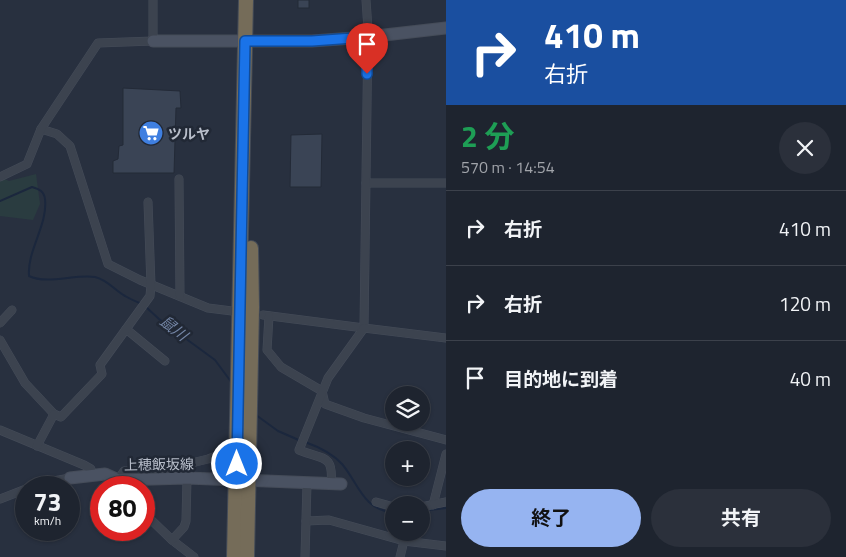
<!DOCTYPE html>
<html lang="ja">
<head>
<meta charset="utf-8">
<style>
  :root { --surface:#1e242f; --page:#2b303b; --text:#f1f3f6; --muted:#a1a4aa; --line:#3c414b; --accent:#96b4f1 }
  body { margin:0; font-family:"Titillium Web","Noto Sans JP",sans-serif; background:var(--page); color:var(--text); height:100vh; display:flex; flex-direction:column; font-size:19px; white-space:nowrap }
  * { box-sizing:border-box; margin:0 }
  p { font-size:16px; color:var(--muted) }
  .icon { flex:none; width:28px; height:28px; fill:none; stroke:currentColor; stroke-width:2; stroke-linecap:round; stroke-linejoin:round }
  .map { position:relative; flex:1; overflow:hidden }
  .side { display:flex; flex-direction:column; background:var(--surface); width:400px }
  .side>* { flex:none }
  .top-card { background:#1a4fa0; color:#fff; overflow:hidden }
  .tools { position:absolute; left:385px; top:386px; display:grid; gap:10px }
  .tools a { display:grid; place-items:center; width:45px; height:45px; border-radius:50%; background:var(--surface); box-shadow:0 1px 4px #0004,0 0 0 1px var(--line); font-size:25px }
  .speed { position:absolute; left:15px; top:476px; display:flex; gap:10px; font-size:25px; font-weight:700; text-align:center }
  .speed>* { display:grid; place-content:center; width:65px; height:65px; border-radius:50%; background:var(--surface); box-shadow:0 1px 4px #0004,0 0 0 1px var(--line); line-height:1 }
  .speed small { font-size:12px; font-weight:400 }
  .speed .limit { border:8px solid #d22; background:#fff; color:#111 }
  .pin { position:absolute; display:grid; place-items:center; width:42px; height:42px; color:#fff; margin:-51px -21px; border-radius:50% 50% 50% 0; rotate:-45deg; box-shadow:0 0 5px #0007 }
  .pin .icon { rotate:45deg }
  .me { position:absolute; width:55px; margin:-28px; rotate:0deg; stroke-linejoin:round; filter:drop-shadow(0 0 4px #0008) }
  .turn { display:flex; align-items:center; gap:18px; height:105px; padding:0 15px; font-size:22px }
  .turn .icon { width:65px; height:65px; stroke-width:2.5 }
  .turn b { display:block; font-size:35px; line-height:42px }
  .round { display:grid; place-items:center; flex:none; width:52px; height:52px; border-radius:26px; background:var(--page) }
  .summary { display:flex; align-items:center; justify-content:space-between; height:85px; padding:0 15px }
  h1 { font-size:30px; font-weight:700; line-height:38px; color:#1e9e55 }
  .primary-button { display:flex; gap:10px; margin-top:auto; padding:10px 15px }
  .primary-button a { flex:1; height:58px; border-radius:30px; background:var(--accent); color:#111; font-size:20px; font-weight:700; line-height:58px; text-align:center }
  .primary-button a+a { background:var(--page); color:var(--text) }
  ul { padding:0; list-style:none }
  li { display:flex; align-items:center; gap:15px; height:75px; padding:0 15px; border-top:1px solid var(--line) }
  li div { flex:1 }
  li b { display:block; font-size:19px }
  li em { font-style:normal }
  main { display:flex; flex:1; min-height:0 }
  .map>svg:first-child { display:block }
  .green { fill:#2a3c40 }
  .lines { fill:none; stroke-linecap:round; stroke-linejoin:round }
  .stream { stroke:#1b273d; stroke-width:2 }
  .building { fill:#3a4455; stroke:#232a37 }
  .street-casing { stroke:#454c59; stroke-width:9 }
  .secondary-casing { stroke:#454c59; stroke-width:13 }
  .highway-casing { stroke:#444b57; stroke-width:16 }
  .street { stroke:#3c434f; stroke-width:8 }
  .secondary { stroke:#4a5262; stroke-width:11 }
  .highway { stroke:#756c59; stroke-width:14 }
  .route-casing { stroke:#114b97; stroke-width:12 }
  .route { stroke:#1a73e8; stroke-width:9 }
  .labels { text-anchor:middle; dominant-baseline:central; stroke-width:5; stroke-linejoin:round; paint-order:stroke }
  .poi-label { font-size:14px; font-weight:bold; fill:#b8beca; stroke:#212835; text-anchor:start }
  .street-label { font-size:14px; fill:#b8beca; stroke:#212835 }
  .water-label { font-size:15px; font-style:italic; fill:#7486a6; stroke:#212835 }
</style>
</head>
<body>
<main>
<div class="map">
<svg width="446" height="557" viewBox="0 0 446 557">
  <rect width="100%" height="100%" fill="#28303f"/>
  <path class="green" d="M36,174L40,204L33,220L0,216V177L9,181Z"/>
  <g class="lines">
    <g class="stream">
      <path d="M0,201L32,187C39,189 44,191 45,199C48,225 27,250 29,276C47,285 75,274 95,277C108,280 114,290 125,296C130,299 137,302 142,304"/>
      <path d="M146,307L159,319L215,360L232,383"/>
      <path d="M256,415L278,431L301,441"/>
      <path d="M305,442C319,447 332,453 342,464C359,484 362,509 394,513"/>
      <path d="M421,511L446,508"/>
    </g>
  </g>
  <g class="building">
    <rect x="298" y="0" width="11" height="8"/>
    <path d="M123,88L180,91L181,108H176L174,173H113V161L118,159L119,146L123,145Z"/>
    <path d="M322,134L321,187H290L291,135Z"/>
  </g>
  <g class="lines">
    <defs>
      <g id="street">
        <path d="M41,129L57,134L70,146L108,264L140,280L208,308L232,311"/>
        <path d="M0,177L27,164L41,129L98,43L153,41V0"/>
        <path d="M179,179L180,296"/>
        <path d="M366,183H446"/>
        <path d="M263,315L364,328L368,29L366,0"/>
        <path d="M269,316L267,350L281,367L322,391L325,404L364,418L446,440"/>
        <path d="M0,323L12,310"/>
        <path d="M126,329L165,361"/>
        <path d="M0,340L25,383L54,414"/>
        <path d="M0,430L84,465L91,469V474"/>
        <path d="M37,446L54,414L61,417L102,374L100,365L150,296L151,285L148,202"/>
        <path d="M331,484C334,453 322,460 299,450L328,378L364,328L446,338"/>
        <path d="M32,488L48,482L70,478"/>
        <path d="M120,488L118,480L124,471H159L208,459L224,453"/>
        <path d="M0,499L26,489"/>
        <path d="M376,502L394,507"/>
        <path d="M433,505L446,454"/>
        <path d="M421,507L446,502"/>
        <path d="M144,513L172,540L194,557"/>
        <path d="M306,521L329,520L404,541L446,546"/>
        <path d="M172,540L184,527L186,521L187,478"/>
        <path d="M305,557L307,483"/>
        <path d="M400,557L404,541"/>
      </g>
      <g id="secondary">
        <path d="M153,41H312L367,37L446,28"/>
        <path d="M70,478L105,474L118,480L187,478L341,484"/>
      </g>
      <g id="highway">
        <path d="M234,557L246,0"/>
        <path d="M247,557L252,307L251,248"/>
      </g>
    </defs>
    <use href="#street" class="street-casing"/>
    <use href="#secondary" class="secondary-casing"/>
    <use href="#highway" class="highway-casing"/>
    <use href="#street" class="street"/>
    <use href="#secondary" class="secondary"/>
    <use href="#highway" class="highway"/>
  </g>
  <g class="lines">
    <defs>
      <path id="route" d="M237,464L245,41H312L367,37V74"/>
    </defs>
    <use href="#route" class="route-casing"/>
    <use href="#route" class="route"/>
  </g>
  <defs>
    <symbol id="supermarket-disc" viewBox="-11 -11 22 22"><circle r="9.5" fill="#3f7fe0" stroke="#212835"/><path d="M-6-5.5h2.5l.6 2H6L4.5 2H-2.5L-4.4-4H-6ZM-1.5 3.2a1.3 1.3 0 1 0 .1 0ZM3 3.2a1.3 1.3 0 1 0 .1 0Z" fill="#fff"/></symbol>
  </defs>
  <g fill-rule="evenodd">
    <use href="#supermarket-disc" x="137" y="119" width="28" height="28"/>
  </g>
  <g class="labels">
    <g class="poi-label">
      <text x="168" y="133">ツルヤ</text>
    </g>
    <g class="street-label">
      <text transform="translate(159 464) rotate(-1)">上穂飯坂線</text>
    </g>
    <g class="water-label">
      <text transform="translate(174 328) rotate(38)">鼠川</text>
    </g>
  </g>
</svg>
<div class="tools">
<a><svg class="icon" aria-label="layers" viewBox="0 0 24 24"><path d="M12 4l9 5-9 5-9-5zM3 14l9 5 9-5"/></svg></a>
<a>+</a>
<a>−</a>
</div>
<div class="speed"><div>73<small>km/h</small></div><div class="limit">80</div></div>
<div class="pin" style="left:367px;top:74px;background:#d93025"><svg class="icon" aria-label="arrive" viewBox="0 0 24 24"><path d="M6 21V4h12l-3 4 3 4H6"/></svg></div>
<svg class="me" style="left:237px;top:464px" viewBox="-20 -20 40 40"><circle r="17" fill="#1a73e8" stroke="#fff" stroke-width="3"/><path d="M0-11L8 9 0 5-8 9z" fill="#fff"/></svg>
</div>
<section class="side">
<div class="top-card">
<div class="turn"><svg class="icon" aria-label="right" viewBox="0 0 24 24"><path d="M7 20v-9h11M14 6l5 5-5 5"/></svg><div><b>410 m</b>右折</div></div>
</div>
<div class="summary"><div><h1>2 分</h1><p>570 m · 14:54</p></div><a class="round"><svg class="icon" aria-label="close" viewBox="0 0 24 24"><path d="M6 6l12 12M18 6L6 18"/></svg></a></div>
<ul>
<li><svg class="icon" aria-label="right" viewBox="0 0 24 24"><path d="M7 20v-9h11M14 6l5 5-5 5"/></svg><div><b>右折</b></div><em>410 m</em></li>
<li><svg class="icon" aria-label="right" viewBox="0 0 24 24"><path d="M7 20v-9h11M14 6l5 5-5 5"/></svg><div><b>右折</b></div><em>120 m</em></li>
<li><svg class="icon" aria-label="arrive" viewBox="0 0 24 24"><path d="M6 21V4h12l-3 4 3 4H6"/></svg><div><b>目的地に到着</b></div><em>40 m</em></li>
</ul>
<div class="primary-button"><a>終了</a><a>共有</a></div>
</section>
</main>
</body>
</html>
